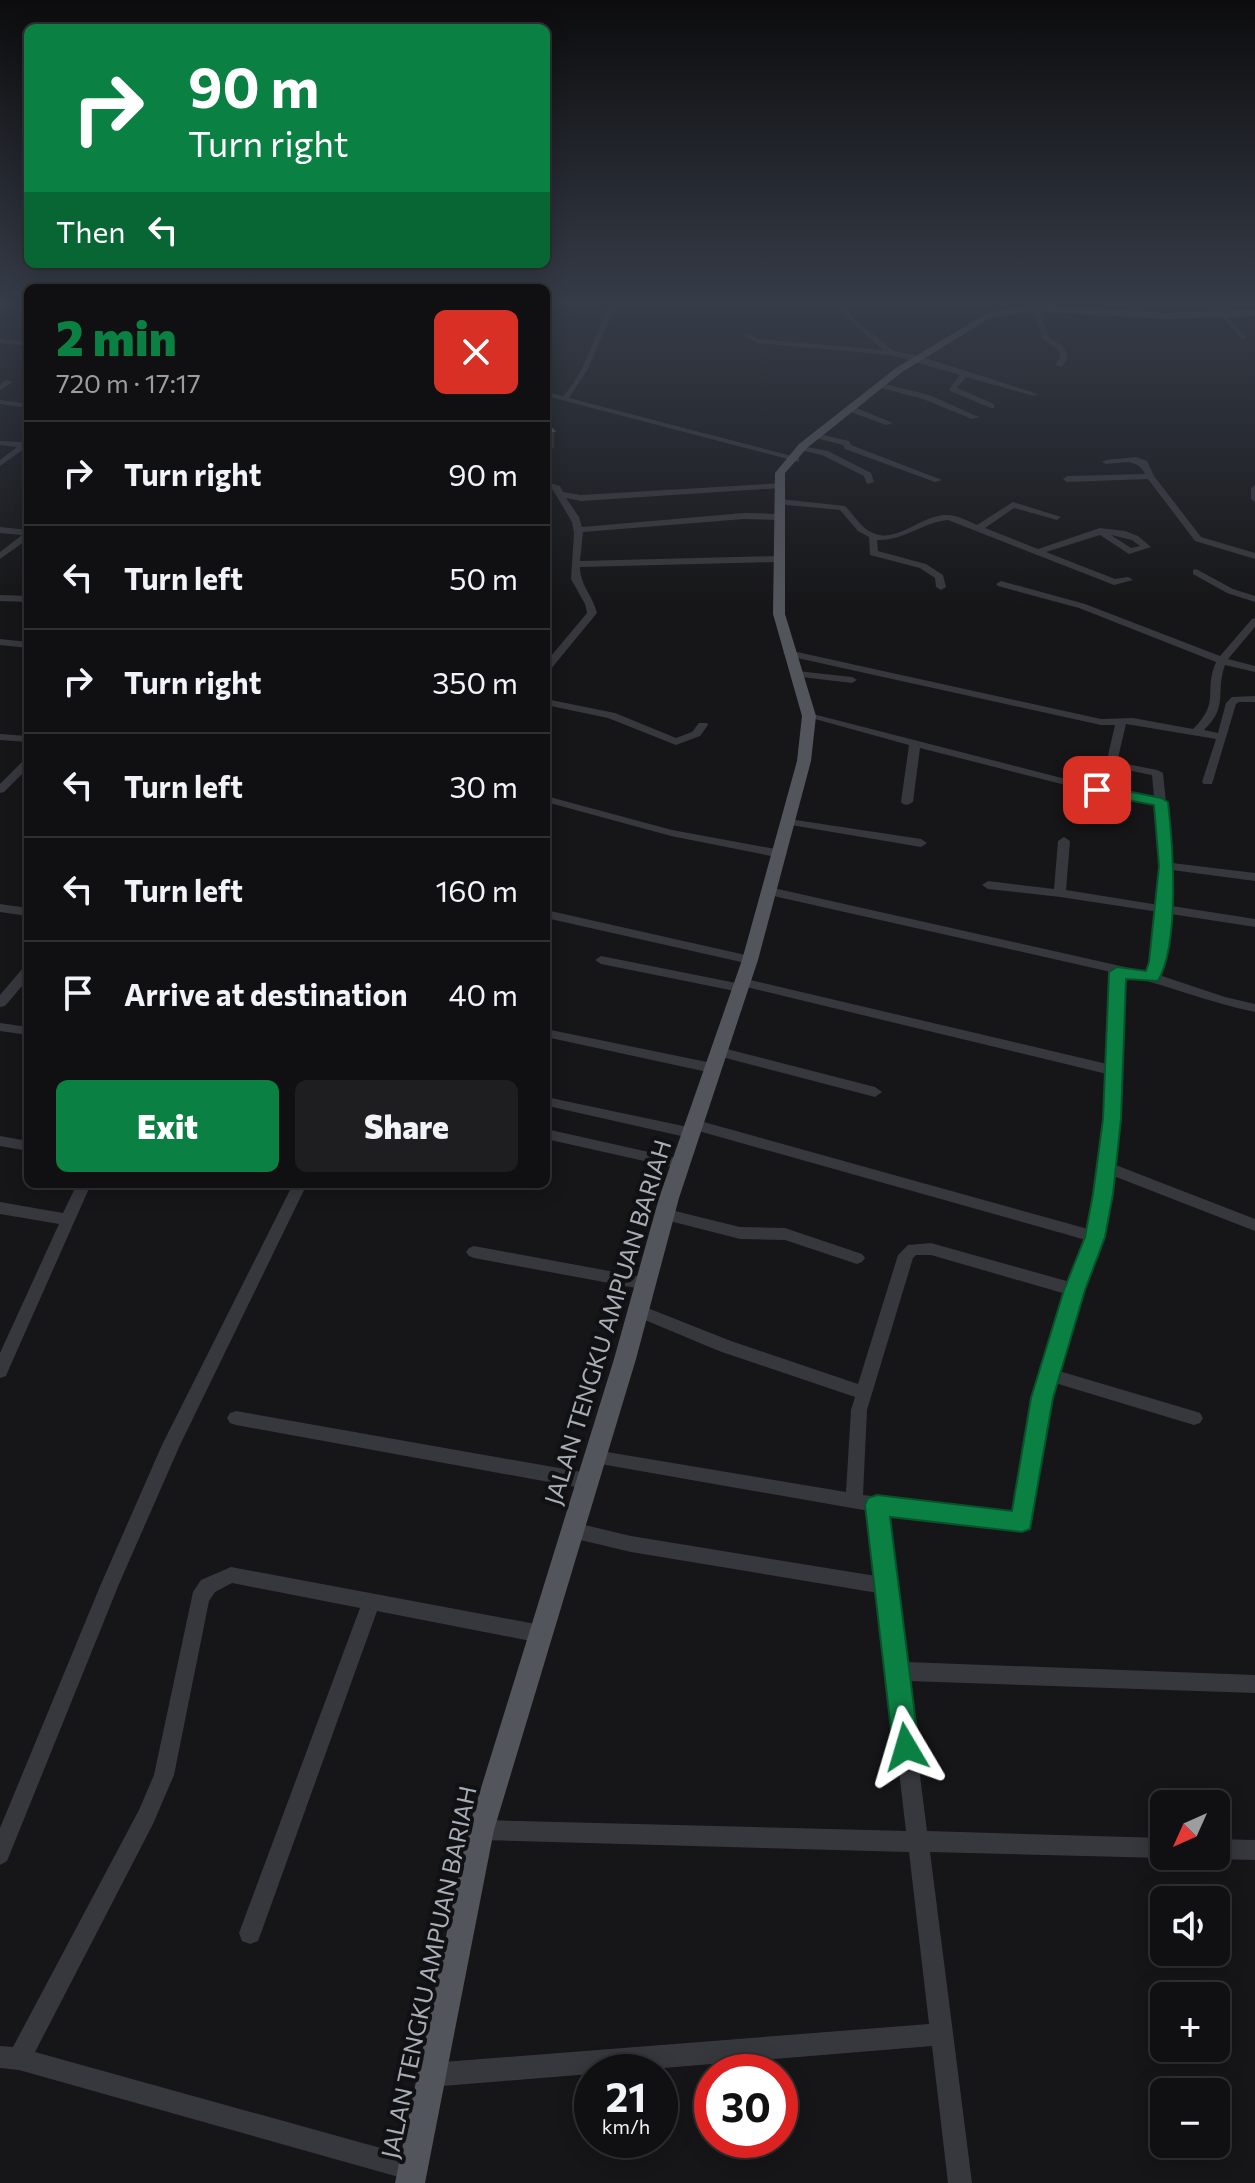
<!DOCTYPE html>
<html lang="en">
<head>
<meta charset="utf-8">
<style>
  :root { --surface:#101012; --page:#1e1e20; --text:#f1f3f6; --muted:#9c9d9f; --line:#303032; --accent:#0b8043 }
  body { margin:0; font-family:Commissioner,sans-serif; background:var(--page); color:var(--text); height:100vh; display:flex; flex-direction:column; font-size:30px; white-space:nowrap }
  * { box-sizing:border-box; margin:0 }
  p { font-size:26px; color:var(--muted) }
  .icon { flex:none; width:44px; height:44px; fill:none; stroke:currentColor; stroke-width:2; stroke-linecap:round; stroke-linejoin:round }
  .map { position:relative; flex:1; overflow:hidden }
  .sheet { position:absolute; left:24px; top:284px; width:526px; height:904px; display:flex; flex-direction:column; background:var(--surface); border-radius:12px; box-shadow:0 4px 20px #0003,0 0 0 2px var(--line) }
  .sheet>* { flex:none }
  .banner { position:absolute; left:24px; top:24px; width:526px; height:244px; border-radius:12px; box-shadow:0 4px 20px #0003,0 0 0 2px var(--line); background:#0b8043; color:#fff; overflow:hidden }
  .needle { width:52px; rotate:225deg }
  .tools { position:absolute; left:1150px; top:1790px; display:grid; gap:16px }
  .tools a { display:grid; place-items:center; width:80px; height:80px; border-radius:12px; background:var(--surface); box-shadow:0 4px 20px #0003,0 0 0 2px var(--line); font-size:40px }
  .speed { position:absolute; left:574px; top:2054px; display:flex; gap:16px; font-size:40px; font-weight:700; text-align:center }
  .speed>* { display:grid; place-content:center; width:104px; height:104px; border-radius:50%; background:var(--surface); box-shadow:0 4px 20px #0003,0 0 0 2px var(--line); line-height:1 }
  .speed small { font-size:20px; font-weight:400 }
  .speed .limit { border:12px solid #d22; background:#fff; color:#111 }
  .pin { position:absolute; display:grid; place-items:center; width:68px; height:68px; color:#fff; margin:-34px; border-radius:16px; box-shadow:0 4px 12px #0006 }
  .me { position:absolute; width:88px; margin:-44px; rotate:353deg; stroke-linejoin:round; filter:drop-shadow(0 0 6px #0008) }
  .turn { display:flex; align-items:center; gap:28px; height:168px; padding:0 32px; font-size:36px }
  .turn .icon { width:104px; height:104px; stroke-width:2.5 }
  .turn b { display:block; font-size:56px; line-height:68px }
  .then { display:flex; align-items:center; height:76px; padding:0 32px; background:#0003; gap:16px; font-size:30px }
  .round { display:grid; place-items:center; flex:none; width:84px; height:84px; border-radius:12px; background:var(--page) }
  .headline { display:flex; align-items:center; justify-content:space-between; height:136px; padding:0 32px }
  h1 { font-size:48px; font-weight:800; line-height:60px; color:var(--accent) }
  .primary-button { display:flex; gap:16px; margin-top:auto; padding:16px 32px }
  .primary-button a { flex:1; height:92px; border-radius:12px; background:var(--accent); color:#fff; font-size:32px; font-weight:800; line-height:92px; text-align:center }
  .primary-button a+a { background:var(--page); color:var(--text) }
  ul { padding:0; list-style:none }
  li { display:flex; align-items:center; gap:24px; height:104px; padding:0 32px; border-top:2px solid var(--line) }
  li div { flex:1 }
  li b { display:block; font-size:30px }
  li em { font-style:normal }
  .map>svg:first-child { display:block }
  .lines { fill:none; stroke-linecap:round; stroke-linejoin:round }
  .minor { fill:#37383d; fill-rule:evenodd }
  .major { fill:#53555c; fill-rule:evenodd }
  .shaded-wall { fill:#2f3033 }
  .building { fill:#525359; stroke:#5f6168; stroke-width:2 }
  .route { fill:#0b8043; stroke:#07532c; stroke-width:2 }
  .labels { text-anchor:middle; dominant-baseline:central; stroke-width:8; stroke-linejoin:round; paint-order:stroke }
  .street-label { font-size:24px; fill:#a8adb8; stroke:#111113 }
</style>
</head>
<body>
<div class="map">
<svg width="1255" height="2183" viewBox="0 0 1255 2183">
  <rect width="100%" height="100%" fill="#161618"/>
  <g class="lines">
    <g class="minor">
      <path d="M611,301H617L588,369L569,398L799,458V462L546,396V392L563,396C587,371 595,331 611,301Z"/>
      <path d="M1124,301L1135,303L1136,315H1132L1130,305Z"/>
      <path d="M842,302L855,319L893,351L919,356L1038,394L1034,396L966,377L957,388L994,404V408H991L950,391L949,389L960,375L891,355L756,343L742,334L748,333L758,339L883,350L850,321L839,304Z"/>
      <path d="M1035,306L1038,308L1050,338L1064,347L1068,358L1062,367L1055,365L1060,358L1058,350L1043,339L1032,308Z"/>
      <path d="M1221,314H1225L1246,337V339H1242L1221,316Z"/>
      <path d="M546,328L549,330L548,332L546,333Z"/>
      <path d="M0,339L28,342V346L0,343Z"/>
      <path d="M6,380L13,382L0,390V385Z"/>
      <path d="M881,383L929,395L979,417L972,419L923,399L878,387V383Z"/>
      <path d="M0,400L28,404V408L0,404Z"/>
      <path d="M848,407H854L893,423L886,425L848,411Z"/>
      <path d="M819,434L849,441L851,445L942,480L935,482L845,449L843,445L816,438V434Z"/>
      <path d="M28,440V446L0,466V460L17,447L0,445V441L22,442Z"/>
      <path d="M807,447L828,451L871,473L874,482L867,484L864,476L822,455L804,451L803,449Z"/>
      <path d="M1136,457L1147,461L1154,476L1201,537L1255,553V559L1195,541L1148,479L1067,482L1063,479L1067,476L1145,474C1137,457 1122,463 1106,464L1102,462L1106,460Z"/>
      <path d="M546,482L560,486L563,492L581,495L784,483L785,485L781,488L581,501L566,498L579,517L582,527L744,513L779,514L783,517L779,520L744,519L583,532L580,561L777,556L782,559L777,562L580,567C580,585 593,596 597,613L550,670L546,671V662L587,613L585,604L571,579L574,533L572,522L553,490L546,488Z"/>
      <path d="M1255,485V502L1251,499V488Z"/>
      <path d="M780,499L845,506C854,515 861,528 873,533C897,544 922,514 947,515C957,515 968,521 977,525L1013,502L1061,517L1057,520L1014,508L985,528L1038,549L1100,528L1125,531L1138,536L1151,547L1129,554L1100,535L1046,552L1115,579L1128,577L1133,580L1114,585L948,520C923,522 904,541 877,540L878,551L926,564L943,575L946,587L941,590L936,587L935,578L920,568L870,555L869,537L858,531L840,510L777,504L776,502ZM1111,535L1132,540L1140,546L1131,548Z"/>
      <path d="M0,527L28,530V539L0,559V552L22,535L0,533Z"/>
      <path d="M1196,569L1233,589L1255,596V602L1227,593L1193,574V570Z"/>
      <path d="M1001,581L1085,604L1220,656L1252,619L1255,618V627L1228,659L1255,666V672L1225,665C1215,693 1229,706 1204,730L1218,733L1226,703L1232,697L1255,696V702H1239L1236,704L1212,784H1204L1202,782L1216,739L1126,724L1117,762L1157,770L1163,773L1172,863L1255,873V881L1172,870V906L1255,919V927L1171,914L1166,952L1159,975L1225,997L1255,1004V1012C1210,1003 1168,985 1123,975C1121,1039 1122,1100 1113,1164L1255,1219V1231L1111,1175L1103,1237L1083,1290L1059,1371L1194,1411L1200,1413L1203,1418L1200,1423L1194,1425L1055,1383L1028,1528L1022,1530L887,1514L906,1662L1255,1675V1693L908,1681L927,1831L1164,1838V1856H1170L1164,1858L930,1852L972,2183H948L932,2046L430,2087L422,2083L418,2075L422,2067L430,2063L929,2024L909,1852L481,1840L474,1837L471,1830L474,1823L481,1820L906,1831L878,1593L631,1552L572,1538L566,1536L563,1530L566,1524L572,1522L631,1536L876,1576L869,1511L589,1462L586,1457L589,1452L595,1450L846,1492L851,1410L855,1397L719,1351L633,1315L631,1311L633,1307L639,1305L645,1307L731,1341L858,1384L898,1255L908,1245L931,1243L1070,1282L1086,1240L695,1130L697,1133L695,1137L690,1138L548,1106L546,1105V1097L688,1127L686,1124L688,1120L693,1119L1088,1229L1105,1119L1107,1074L746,987L745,991L740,992L601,964L595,960L601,956L736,983L737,979L742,978L1107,1064L1111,972L769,895L763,891L769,887L1147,972L1153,952L1159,912L1060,897L988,889L982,885L988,881L1054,889L1058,841L1064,837L1070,841L1066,890L1159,905V850L1155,804L1097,793L920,748L913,802L907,805L903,804L901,802L909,745L804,716L809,713L1097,787L1154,797L1152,775L1111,767L1106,764L1115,725H1101L788,656L783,653L788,650L1101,719L1133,718L1193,729C1221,702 1203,692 1216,662L1079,608L998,586L996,584ZM916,1255H931L1066,1294L1034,1398L1014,1513L863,1495L867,1410L913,1258Z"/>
      <path d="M0,595L28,596V602L0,601Z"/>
      <path d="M0,639L28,642V648L0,645Z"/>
      <path d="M797,671L852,677L857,680L852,683L793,676V672Z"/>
      <path d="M546,699L615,713L676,738L692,732L699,723H707L708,725L700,736L676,745L608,718L546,705Z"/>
      <path d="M0,734L28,736V742L0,740Z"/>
      <path d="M28,759V768L4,792L0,793V784L24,760Z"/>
      <path d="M546,796L672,830L781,850L787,854L781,858L671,836L546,802Z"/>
      <path d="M789,819L921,839L927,843L921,847L785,824L783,822Z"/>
      <path d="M0,904L28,908V916L0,912Z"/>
      <path d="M546,910L750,956L756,960L750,964L546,918Z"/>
      <path d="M28,967V979L5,1006L0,1007V995L23,968Z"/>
      <path d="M0,1023L28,1027V1035L0,1031Z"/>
      <path d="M546,1029L712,1063L719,1068L712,1073L546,1037Z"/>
      <path d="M719,1047L875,1087L882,1092L875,1097L714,1055L712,1052Z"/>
      <path d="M546,1129L680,1159L685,1160L687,1164L685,1168L680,1169L546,1139Z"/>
      <path d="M0,1136L28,1141V1151L0,1146Z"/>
      <path d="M77,1184H91L8,1371L6,1376L0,1378V1353L59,1224L0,1214V1202L63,1213Z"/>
      <path d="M293,1184H307L180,1445L119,1584L7,1861L0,1865V1828L101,1584L162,1445Z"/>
      <path d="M667,1209L740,1227L785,1228L862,1254L865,1258L862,1262L857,1264L785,1240L740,1239L662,1219L659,1215L662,1211Z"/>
      <path d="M474,1246L647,1278L653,1280L655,1284L653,1288L647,1290L474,1258L469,1256L466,1252L469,1248Z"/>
      <path d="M236,1411L587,1473L593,1476L596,1481L593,1486L587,1489L236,1425L230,1423L227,1418L230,1413Z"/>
      <path d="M231,1567L541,1625L548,1628L550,1634L548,1640L541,1643L377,1611L261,1933L258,1941L250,1944L242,1941L239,1933L360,1608L232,1583L215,1592L209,1601L174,1775L153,1824L35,2052L413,2157L421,2161L425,2169L421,2177L413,2181L19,2070L0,2068V2046L13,2047L139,1810L154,1775L193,1592L201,1580Z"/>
      <path d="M1216,1839L1255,1840V1860L1216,1859L1209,1856H1216Z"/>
    </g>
    <path class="major" d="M1035,305L1166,313L1255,310V316L1166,319L1035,311L992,317L902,372L807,448L785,473V614L816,716L811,761L758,960L679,1198L636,1359L494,1830L425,2183H395L468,1830L614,1359L659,1198L742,960L797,761L802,716L773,614L775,473L799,444L896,368L987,313Z"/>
  </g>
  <path class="shaded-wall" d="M554,431V448L546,450V432Z"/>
  <path class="building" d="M546,423L554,431L546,432Z"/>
  <linearGradient id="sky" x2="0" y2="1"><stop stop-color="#0c0c0d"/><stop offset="0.5" stop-color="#363c48"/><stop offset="1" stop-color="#363c48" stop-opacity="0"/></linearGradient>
  <rect width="1255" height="607" fill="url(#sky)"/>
  <path class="route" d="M1097,785L1161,798L1168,802C1173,846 1180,943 1158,981L1126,979L1121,1119L1113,1194L1105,1237L1085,1290L1053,1398L1030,1529L1022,1532L890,1517L919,1747L916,1756L906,1760L897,1756L893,1747L865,1505L868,1498L877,1495L1012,1511L1031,1398L1064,1290L1085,1237L1093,1194L1103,1119L1109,972L1117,967L1146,971L1149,962L1159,866L1154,805L1092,793L1090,790Z"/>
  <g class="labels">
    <g class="street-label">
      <text transform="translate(607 1322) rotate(-73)">JALAN TENGKU AMPUAN BARIAH</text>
      <text transform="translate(428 1972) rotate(-78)">JALAN TENGKU AMPUAN BARIAH</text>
    </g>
  </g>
</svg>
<div class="tools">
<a><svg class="needle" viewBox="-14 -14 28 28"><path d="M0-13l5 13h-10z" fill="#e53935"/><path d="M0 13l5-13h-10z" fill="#9c9d9f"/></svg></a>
<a><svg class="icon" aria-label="sound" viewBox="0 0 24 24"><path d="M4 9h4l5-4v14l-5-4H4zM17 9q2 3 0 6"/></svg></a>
<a>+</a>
<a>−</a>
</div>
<div class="speed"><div>21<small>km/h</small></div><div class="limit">30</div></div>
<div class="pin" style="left:1097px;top:790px;background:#d93025"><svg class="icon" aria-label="arrive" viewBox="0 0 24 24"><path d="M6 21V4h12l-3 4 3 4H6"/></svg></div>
<svg class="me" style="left:906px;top:1747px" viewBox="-20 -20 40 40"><path d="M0-17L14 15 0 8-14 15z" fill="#0b8043" stroke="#fff" stroke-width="4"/></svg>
<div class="banner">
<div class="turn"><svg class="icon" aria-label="right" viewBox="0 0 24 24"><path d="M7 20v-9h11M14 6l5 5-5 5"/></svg><div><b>90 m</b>Turn right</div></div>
<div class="then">Then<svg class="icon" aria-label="left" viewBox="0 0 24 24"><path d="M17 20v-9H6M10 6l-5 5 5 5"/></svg></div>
</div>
<section class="sheet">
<div class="headline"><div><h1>2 min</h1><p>720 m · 17:17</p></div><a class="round" style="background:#d93025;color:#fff"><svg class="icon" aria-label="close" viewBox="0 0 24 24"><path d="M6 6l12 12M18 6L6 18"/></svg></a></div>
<ul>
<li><svg class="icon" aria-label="right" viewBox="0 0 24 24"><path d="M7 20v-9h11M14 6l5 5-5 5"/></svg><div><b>Turn right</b></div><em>90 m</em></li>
<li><svg class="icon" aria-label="left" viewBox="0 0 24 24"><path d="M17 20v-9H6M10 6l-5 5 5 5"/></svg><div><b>Turn left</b></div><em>50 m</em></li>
<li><svg class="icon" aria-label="right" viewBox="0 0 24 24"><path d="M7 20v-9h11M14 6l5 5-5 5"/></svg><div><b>Turn right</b></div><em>350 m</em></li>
<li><svg class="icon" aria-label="left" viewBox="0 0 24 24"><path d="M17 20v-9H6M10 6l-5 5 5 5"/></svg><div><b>Turn left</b></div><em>30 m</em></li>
<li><svg class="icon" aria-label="left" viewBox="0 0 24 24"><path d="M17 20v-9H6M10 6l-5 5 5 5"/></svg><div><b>Turn left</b></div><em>160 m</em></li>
<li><svg class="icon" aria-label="arrive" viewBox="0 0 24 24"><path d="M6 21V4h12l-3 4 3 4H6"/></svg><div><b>Arrive at destination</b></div><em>40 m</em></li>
</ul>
<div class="primary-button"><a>Exit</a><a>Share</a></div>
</section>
</div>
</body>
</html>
